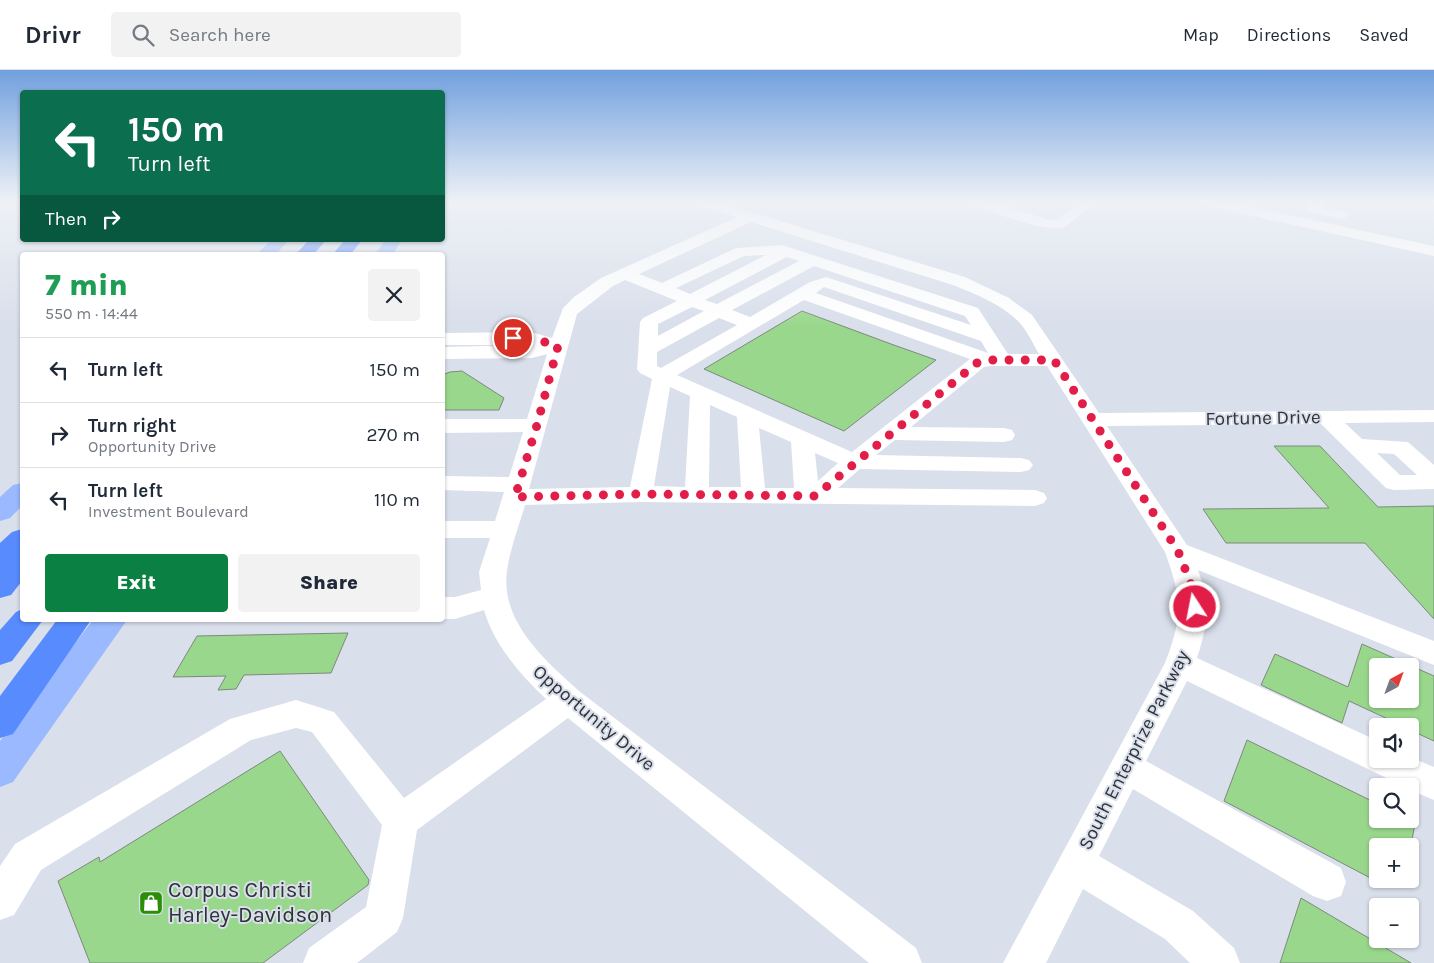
<!DOCTYPE html>
<html lang="en">
<head>
<meta charset="utf-8">
<style>
  :root { --surface:#fff; --page:#f2f2f3; --text:#1f2937; --muted:#747a83; --line:#e0e1e3; --accent:#0b8043 }
  body { margin:0; font-family:Karla,sans-serif; background:var(--page); color:var(--text); height:100vh; display:flex; flex-direction:column; font-size:19px; white-space:nowrap }
  * { box-sizing:border-box; margin:0 }
  p { font-size:16px; color:var(--muted) }
  .icon { flex:none; width:28px; height:28px; fill:none; stroke:currentColor; stroke-width:2; stroke-linecap:round; stroke-linejoin:round }
  .map { position:relative; flex:1; overflow:hidden }
  .sheet { position:absolute; left:20px; top:182px; width:425px; height:370px; display:flex; flex-direction:column; background:var(--surface); border-radius:5px; box-shadow:0 1px 4px #0004 }
  .sheet>* { flex:none }
  .top-card { position:absolute; left:20px; top:20px; width:425px; height:152px; border-radius:5px; box-shadow:0 1px 4px #0004; background:#0b6e4f; color:#fff; overflow:hidden }
  .needle { width:32px; rotate:41deg }
  .controls { position:absolute; left:1369px; top:588px; display:grid; gap:10px }
  .controls a { display:grid; place-items:center; width:50px; height:50px; border-radius:5px; background:var(--surface); box-shadow:0 1px 4px #0004; font-size:25px }
  .pin { position:absolute; display:grid; place-items:center; width:42px; height:42px; color:#fff; margin:-21px; border:2px solid #fff; border-radius:50%; box-shadow:0 1px 5px #0007 }
  .me { position:absolute; width:55px; margin:-28px; rotate:349deg; stroke-linejoin:round; filter:drop-shadow(0 0 4px #0008) }
  .turn { display:flex; align-items:center; gap:18px; height:105px; padding:0 25px; font-size:22px }
  .turn .icon { width:65px; height:65px; stroke-width:2.5 }
  .turn b { display:block; font-size:35px; line-height:42px }
  .then { display:flex; align-items:center; height:48px; padding:0 25px; background:#0003; gap:10px; font-size:19px }
  .round { display:grid; place-items:center; flex:none; width:52px; height:52px; border-radius:5px; background:var(--page) }
  .summary { display:flex; align-items:center; justify-content:space-between; height:85px; padding:0 25px }
  h1 { font-size:30px; font-weight:800; line-height:38px; color:#1e9e55 }
  .button { display:flex; gap:10px; margin-top:auto; padding:10px 25px }
  .button a { flex:1; height:58px; border-radius:5px; background:var(--accent); color:#fff; font-size:20px; font-weight:800; line-height:58px; text-align:center }
  .button a+a { background:var(--page); color:var(--text) }
  ul { padding:0; list-style:none }
  li { display:flex; align-items:center; gap:15px; height:65px; padding:0 25px; border-top:1px solid var(--line) }
  li div { flex:1 }
  li b { display:block; font-size:19px }
  li em { font-style:normal }
  header { display:flex; align-items:center; gap:30px; box-sizing:border-box; height:70px; padding:0 25px; background:var(--surface); border-bottom:1px solid var(--line) }
  header strong { font-size:24px }
  nav { display:flex; gap:28px; margin-inline-start:auto; font-size:18px }
  .search { width:350px; height:45px; background:var(--page); display:flex; align-items:center; gap:12px; box-sizing:border-box; padding:0 18px; border-radius:5px; color:var(--muted); font-size:19px }
  .map>svg:first-child { display:block }
  .building { fill:#99d88c; stroke:#7f887e; fill-rule:evenodd }
  .lines { fill:none; stroke-linecap:round; stroke-linejoin:round }
  .minor { fill:#fff; fill-rule:evenodd }
  .major { fill:#9ab9fe; fill-rule:evenodd }
  .highway { fill:#578bfe; fill-rule:evenodd }
  .route { stroke:#e11d48; stroke-width:9; stroke-dasharray:0 16.2 }
  .labels { text-anchor:middle; dominant-baseline:central; stroke-width:4; stroke-linejoin:round; paint-order:stroke }
  .street-label { font-size:19px; fill:#303237; stroke:#d9dfeb }
  .near-poi-label { font-size:22px; fill:#303237; stroke:#d9dfeb; text-anchor:start }
</style>
</head>
<body>
<header>
<strong>Drivr</strong>
<div class="search"><svg class="icon" aria-label="search" viewBox="0 0 24 24"><circle cx="10" cy="10" r="6"/><path d="M15 15l6 6"/></svg>Search here</div>
<nav><a>Map</a><a>Directions</a><a>Saved</a></nav>
</header>
<div class="map">
<svg width="1434" height="893" viewBox="0 0 1434 893">
  <rect width="100%" height="100%" fill="#d9dfeb"/>
  <g class="building">
    <path d="M802,241L891,274L936,290L844,361L704,299Z"/>
    <path d="M462,301L504,328L499,340H442V305L450,302Z"/>
    <path d="M1274,376H1320L1378,437L1434,436V549L1365,473H1226L1203,439L1329,438Z"/>
    <path d="M348,563L331,603L244,605L236,619L218,620L226,606L173,607L197,566Z"/>
    <path d="M1362,574L1434,606V671L1410,660V656H1403L1349,631L1342,653L1261,615L1275,584L1348,617ZM1378,596H1410V629H1378Z"/>
    <path d="M1247,670L1378,734V749H1407L1415,753L1411,776H1378V812L1224,731Z"/>
    <path d="M280,681L369,810L368,815L263,893H90L58,811L99,787L100,792Z"/>
    <path d="M1301,828L1411,893H1280Z"/>
  </g>
  <g class="lines">
    <g class="minor">
      <path d="M695,132H717L965,207L1009,228L1032,245L1099,343L1434,340V352L1345,353L1362,369L1408,372L1434,395V419L1394,420L1386,418L1321,354L1107,356L1187,475L1434,571V595L1198,500C1210,534 1208,554 1197,588L1378,671V689H1410V687L1434,697V730L1410,720V716H1403L1187,611L1146,691L1341,798L1346,812L1341,826L1327,831L1313,826L1133,719L1099,786L1193,841L1234,878L1240,893H1190L1165,869L1083,819L1046,893H1003L1165,593C1183,546 1182,529 1165,482L1047,296H990L984,297L911,357L1004,358L1012,360L1015,365L1012,370L1004,372L895,370L876,385L1021,388L1029,390L1033,395L1029,400L1021,402L860,399L838,418L1035,420L1044,423L1047,428L1044,433L1035,436L641,432L525,435C519,456 510,479 507,501C500,552 546,591 579,621L916,878L922,893H869L568,648L417,760L403,848L397,862L357,893H303L309,878L366,837L382,755L312,662L296,658L251,670L41,800L14,845L0,850V796L15,774L230,649L296,630L334,642L404,728L546,629C520,604 494,575 484,540L455,549H442V527H455L481,520L479,502L490,468H442V451H495L504,422L442,420V406L509,407L523,362L442,363V349H527L547,284L532,288L442,289V277L536,275H442V263L531,262L552,268L563,238L574,227L601,208L737,147L697,135ZM751,152L953,215C975,224 1001,234 1018,251C1027,260 1033,274 1039,284H1008L978,238L782,175L736,178L662,213L639,204ZM766,185L690,224L676,218L744,186ZM787,187L799,191L717,234L705,230ZM814,196L965,246L971,255L826,207L810,212L750,247L732,240ZM625,210L677,231L643,248L640,252L637,299L640,303L652,309L630,417L529,419L577,244L613,216ZM824,217L981,271L988,283L816,223ZM804,230L970,289L852,382L677,305ZM692,237L704,241L658,266V254ZM719,248L737,255L661,298L657,296V282ZM670,317L690,326L685,417L654,416ZM710,335L737,347L741,417H709ZM759,358L791,372L794,418H765ZM815,383L838,393L818,411ZM1377,383L1394,384L1417,405H1400Z"/>
      <path d="M970,132H992L1050,150H1057L1080,132H1096L1065,157C1041,163 996,142 972,135Z"/>
      <path d="M1201,132H1228L1434,176V186L1208,136Z"/>
      <path d="M1311,132H1325L1322,137L1348,142L1350,145L1343,149L1308,142L1306,139Z"/>
    </g>
    <g class="major">
      <path d="M271,170H289L275,185H256Z"/>
      <path d="M386,170H402L392,185H374Z"/>
      <path d="M22,413V436L10,448L0,451V427L13,415Z"/>
      <path d="M93,550H127L13,712L0,717V671Z"/>
    </g>
    <g class="highway">
      <path d="M309,170H326L313,185H295Z"/>
      <path d="M345,170H362L350,185H332Z"/>
      <path d="M22,459V511L11,525L0,528V473L12,462Z"/>
      <path d="M22,539V550H43L12,591L0,595V560L16,542Z"/>
      <path d="M57,550H91L13,664L0,668V626Z"/>
    </g>
  </g>
  <linearGradient id="sky" x2="0" y2="1"><stop stop-color="#71a0de"/><stop offset="0.51" stop-color="#eef1f6"/><stop offset="1" stop-color="#eef1f6" stop-opacity="0"/></linearGradient>
  <rect width="1434" height="257" fill="url(#sky)"/>
  <g class="lines">
    <path class="route" d="M513,268H531L558,276L537,355L515,427L641,424L815,426L977,293L990,290H1054L1178,481L1191,514L1195,537"/>
  </g>
  <defs>
    <symbol id="shop-square" viewBox="-11 -11 22 22"><rect x="-9" y="-9" width="18" height="18" rx="4" fill="#2a8e07" stroke="#d9dfeb"/><path d="M-5-2.5h2.3a2.7 3.5 0 0 1 5.4 0H5L5.5 6h-11ZM-1.5-2.5h3a1.5 2.3 0 0 0-3 0Z" fill="#fff"/></symbol>
  </defs>
  <g fill-rule="evenodd">
    <use href="#shop-square" x="137" y="819" width="28" height="28"/>
  </g>
  <g class="labels">
    <g class="street-label">
      <text transform="translate(1263 348) rotate(-1)">Fortune Drive</text>
      <text transform="translate(594 648) rotate(40)">Opportunity Drive</text>
      <text transform="translate(1134 680) rotate(-63)">South Enterprize Parkway</text>
    </g>
    <g class="near-poi-label">
      <text x="168" y="820">Corpus Christi<tspan x="168" dy="25">Harley-Davidson</tspan></text>
    </g>
  </g>
</svg>
<div class="controls">
<a><svg class="needle" viewBox="-14 -14 28 28"><path d="M0-13l5 13h-10z" fill="#e53935"/><path d="M0 13l5-13h-10z" fill="#747a83"/></svg></a>
<a><svg class="icon" aria-label="sound" viewBox="0 0 24 24"><path d="M4 9h4l5-4v14l-5-4H4zM17 9q2 3 0 6"/></svg></a>
<a><svg class="icon" aria-label="search" viewBox="0 0 24 24"><circle cx="10" cy="10" r="6"/><path d="M15 15l6 6"/></svg></a>
<a>+</a>
<a>−</a>
</div>
<div class="pin" style="left:513px;top:268px;background:#d93025"><svg class="icon" aria-label="arrive" viewBox="0 0 24 24"><path d="M6 21V4h12l-3 4 3 4H6"/></svg></div>
<svg class="me" style="left:1195px;top:537px" viewBox="-20 -20 40 40"><circle r="17" fill="#e11d48" stroke="#fff" stroke-width="3"/><path d="M0-11L8 9 0 5-8 9z" fill="#fff"/></svg>
<div class="top-card">
<div class="turn"><svg class="icon" aria-label="left" viewBox="0 0 24 24"><path d="M17 20v-9H6M10 6l-5 5 5 5"/></svg><div><b>150 m</b>Turn left</div></div>
<div class="then">Then<svg class="icon" aria-label="right" viewBox="0 0 24 24"><path d="M7 20v-9h11M14 6l5 5-5 5"/></svg></div>
</div>
<section class="sheet">
<div class="summary"><div><h1>7 min</h1><p>550 m · 14:44</p></div><a class="round"><svg class="icon" aria-label="close" viewBox="0 0 24 24"><path d="M6 6l12 12M18 6L6 18"/></svg></a></div>
<ul>
<li><svg class="icon" aria-label="left" viewBox="0 0 24 24"><path d="M17 20v-9H6M10 6l-5 5 5 5"/></svg><div><b>Turn left</b></div><em>150 m</em></li>
<li><svg class="icon" aria-label="right" viewBox="0 0 24 24"><path d="M7 20v-9h11M14 6l5 5-5 5"/></svg><div><b>Turn right</b><p>Opportunity Drive</p></div><em>270 m</em></li>
<li><svg class="icon" aria-label="left" viewBox="0 0 24 24"><path d="M17 20v-9H6M10 6l-5 5 5 5"/></svg><div><b>Turn left</b><p>Investment Boulevard</p></div><em>110 m</em></li>
</ul>
<div class="button"><a>Exit</a><a>Share</a></div>
</section>
</div>
</body>
</html>
